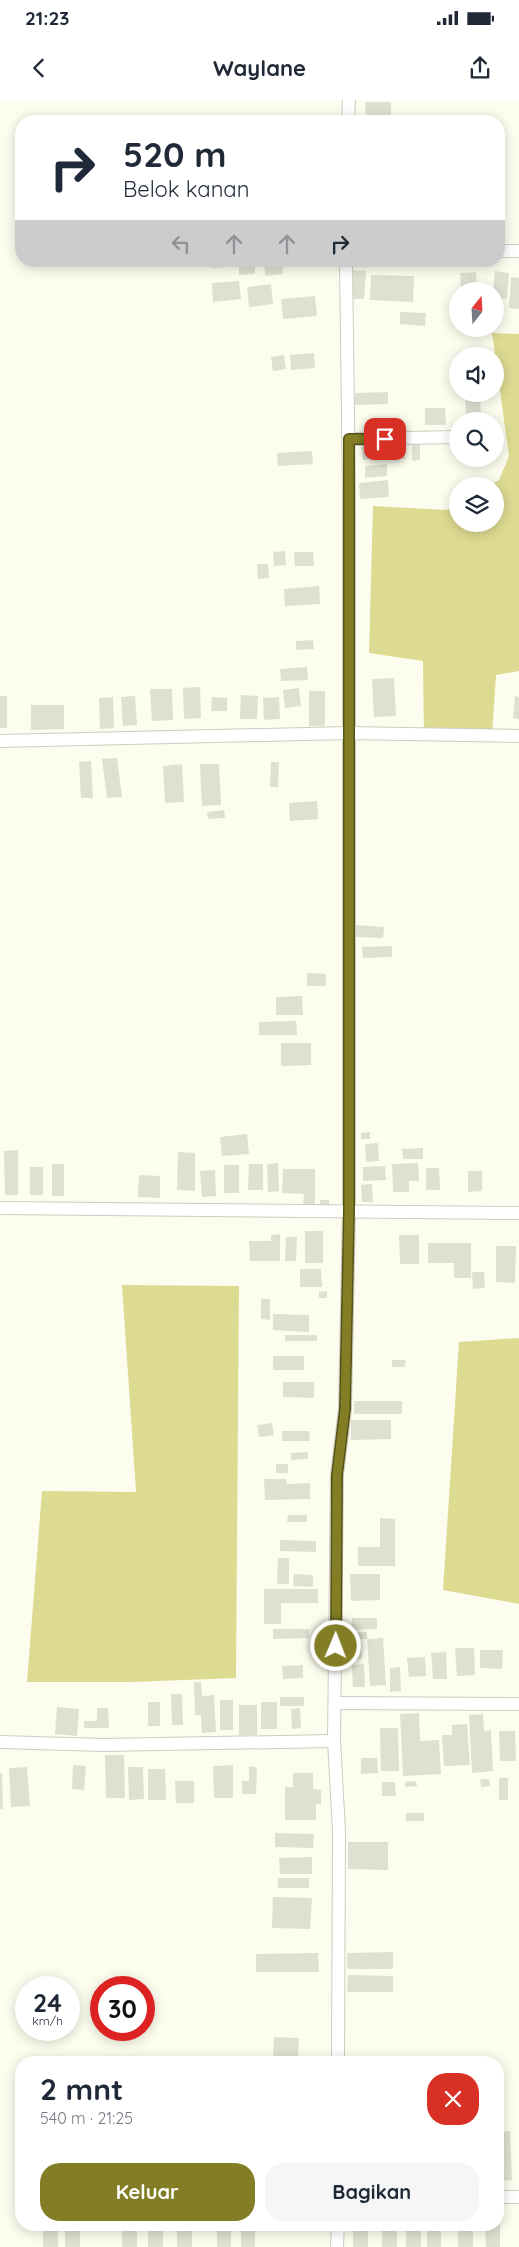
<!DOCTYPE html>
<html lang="id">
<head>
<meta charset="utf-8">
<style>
  :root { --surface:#fff; --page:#f6f6f7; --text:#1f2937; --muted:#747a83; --accent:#837e25 }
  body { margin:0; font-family:Quicksand,sans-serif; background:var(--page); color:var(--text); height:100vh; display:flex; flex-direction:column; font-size:19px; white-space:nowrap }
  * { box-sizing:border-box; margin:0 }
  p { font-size:16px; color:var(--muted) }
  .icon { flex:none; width:28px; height:28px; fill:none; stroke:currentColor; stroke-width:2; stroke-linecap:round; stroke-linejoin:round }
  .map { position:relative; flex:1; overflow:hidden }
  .side { position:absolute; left:15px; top:1956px; width:489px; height:175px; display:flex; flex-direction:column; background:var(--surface); border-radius:20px; box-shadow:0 2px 12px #0003 }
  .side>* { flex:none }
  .hud { position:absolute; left:15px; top:15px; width:490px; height:152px; border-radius:20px; box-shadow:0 2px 12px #0003; background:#fff; color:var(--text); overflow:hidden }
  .needle { width:32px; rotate:18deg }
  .tools { position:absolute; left:449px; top:182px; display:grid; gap:10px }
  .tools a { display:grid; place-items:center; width:55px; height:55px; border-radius:50%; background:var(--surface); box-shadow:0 2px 12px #0003; font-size:25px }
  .speed { position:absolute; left:15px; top:1876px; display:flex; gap:10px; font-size:25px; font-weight:700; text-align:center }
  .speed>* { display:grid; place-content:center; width:65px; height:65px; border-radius:50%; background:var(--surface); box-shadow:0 2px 12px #0003; line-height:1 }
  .speed small { font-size:12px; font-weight:400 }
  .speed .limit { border:8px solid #d22; background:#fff; color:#111 }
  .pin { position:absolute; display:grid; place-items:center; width:42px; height:42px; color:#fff; margin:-21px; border-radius:10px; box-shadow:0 2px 8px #0006 }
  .me { position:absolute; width:55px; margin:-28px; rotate:1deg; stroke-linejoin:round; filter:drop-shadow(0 0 4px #0008) }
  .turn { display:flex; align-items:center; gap:18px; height:105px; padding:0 25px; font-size:22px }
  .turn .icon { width:65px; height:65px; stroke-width:2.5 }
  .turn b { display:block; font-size:35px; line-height:42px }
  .lanes { display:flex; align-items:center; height:48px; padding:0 25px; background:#0003; justify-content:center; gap:25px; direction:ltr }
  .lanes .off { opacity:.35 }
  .round { display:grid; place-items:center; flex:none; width:52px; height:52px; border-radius:20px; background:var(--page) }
  .headline { display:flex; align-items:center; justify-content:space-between; height:85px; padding:0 25px }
  h1 { font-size:30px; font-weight:800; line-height:38px }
  .cta { display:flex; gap:10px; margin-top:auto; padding:10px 25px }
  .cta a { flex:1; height:58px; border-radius:20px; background:var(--accent); color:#fff; font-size:20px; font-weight:800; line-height:58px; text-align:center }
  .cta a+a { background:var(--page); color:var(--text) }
  .status { display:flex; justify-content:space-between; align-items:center; height:35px; padding:0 25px; background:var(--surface); direction:ltr }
  .status svg { height:14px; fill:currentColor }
  header { display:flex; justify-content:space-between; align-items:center; height:65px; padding:0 25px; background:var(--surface); font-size:22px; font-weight:800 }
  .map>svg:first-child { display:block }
  .green { fill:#ddda92 }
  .building { fill:#e0e0d2 }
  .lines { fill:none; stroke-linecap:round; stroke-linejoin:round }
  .minor-casing { stroke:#ccccbf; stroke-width:14 }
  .minor { stroke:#fff; stroke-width:12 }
  .route-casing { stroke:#555218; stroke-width:12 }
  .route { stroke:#837e25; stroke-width:9 }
</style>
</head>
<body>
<div class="status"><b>21:23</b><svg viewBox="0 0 49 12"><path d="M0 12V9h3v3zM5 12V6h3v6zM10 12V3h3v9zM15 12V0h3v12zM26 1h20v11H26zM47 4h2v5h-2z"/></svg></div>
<header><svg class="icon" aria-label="back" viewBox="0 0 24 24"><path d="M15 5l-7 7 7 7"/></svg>Waylane<svg class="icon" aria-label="share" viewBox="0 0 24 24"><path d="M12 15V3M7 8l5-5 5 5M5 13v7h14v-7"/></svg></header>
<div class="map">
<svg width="519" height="2147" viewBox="0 0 519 2147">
  <rect width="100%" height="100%" fill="#fdfdef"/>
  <g class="green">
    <path d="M492,233L519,234V571L496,575L492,636L424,639L423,561L369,553L373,406L448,410L457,404L458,424H495V386H488L499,380L509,356Z"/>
    <path d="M122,1185L239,1186L236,1578L132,1582H27L42,1391L136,1392Z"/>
    <path d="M519,1238V1504L443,1490L459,1242Z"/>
  </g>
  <g class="building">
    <path d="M365,2H391V16L366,17Z"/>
    <path d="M213,161H230L231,166L213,168Z"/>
    <path d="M239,161H255V174L239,175Z"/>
    <path d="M264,161H282L283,174L265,176Z"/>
    <path d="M353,170L366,171L364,199H351Z"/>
    <path d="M495,171L509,173L507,199L495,198V191H493Z"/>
    <path d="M476,172L477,189L461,190L460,173Z"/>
    <path d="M371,175L414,176L413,202L370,200Z"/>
    <path d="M511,177L519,178V209L509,208Z"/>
    <path d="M239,181L241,199L213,202L212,183Z"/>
    <path d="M271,184L273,204L249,207L247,187Z"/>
    <path d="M315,196L317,216L283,219L281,199Z"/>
    <path d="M400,212L426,213L425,226L400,224Z"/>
    <path d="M314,253L315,268L291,270L290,255Z"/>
    <path d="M284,255L286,269L273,271L271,257Z"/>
    <path d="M388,292V304L355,305V293Z"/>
    <path d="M465,294H480L481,321H466Z"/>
    <path d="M425,308H445L446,325H425Z"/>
    <path d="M396,340H405V359L395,358Z"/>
    <path d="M412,341H420V360L412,361Z"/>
    <path d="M389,342L390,358L363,360L361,344Z"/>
    <path d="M312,351L313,364L278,366L277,353Z"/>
    <path d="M387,364V376L365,378V366Z"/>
    <path d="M388,380L389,397L360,399L359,383Z"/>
    <path d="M285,451L286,465L274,466L273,452Z"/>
    <path d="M294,452H313L314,466H295Z"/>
    <path d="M257,464H268L269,478L258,479Z"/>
    <path d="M319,486L320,504L285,506L284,489Z"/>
    <path d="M313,540L314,549L296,550V541Z"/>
    <path d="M307,567L308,580L281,581L280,569Z"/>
    <path d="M394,578L396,616L374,617L372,579Z"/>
    <path d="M200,587L201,618L184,619L183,588Z"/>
    <path d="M299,588L301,606L285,608L283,590Z"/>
    <path d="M150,589H172L173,620L152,621Z"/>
    <rect x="309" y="591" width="16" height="35"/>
    <path d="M241,595L258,596L257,619H240Z"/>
    <rect x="0" y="596" width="7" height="32"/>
    <path d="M135,596L137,625L123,626L121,597Z"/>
    <path d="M515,596L519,597V619L513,618Z"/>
    <path d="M113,597L114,628L100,629L99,598Z"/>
    <path d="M212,597L227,598V611H211Z"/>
    <path d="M279,597L280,619L264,620L263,598Z"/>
    <path d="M31,605H64V629L31,630Z"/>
    <path d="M117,658L122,697L107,698L102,659Z"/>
    <path d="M91,661L93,698H81L79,662Z"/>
    <path d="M271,662H279L278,687H270Z"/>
    <path d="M182,664L184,702L165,703L163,666Z"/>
    <path d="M200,664H219L221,705L202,706Z"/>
    <path d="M317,701L318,719L290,721L289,703Z"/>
    <path d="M224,710L225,718L208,719L207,712Z"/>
    <path d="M356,825L384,827L383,838L355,837Z"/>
    <path d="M392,846V857L363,858L362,847Z"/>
    <path d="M307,873L326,874V886H307Z"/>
    <path d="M302,896L303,915H276V897Z"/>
    <path d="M296,921L297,935H259V922Z"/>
    <path d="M281,943H311V965L281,966Z"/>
    <path d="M370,1032V1039H361V1033Z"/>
    <path d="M247,1034L249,1054L222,1056L220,1037Z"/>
    <path d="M378,1043L379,1061L366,1062L365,1044Z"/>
    <path d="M423,1048V1059H403L402,1049Z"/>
    <path d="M18,1050V1095H5L4,1051Z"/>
    <path d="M178,1052L195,1053V1091L177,1090Z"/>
    <path d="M278,1063L279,1091L268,1092L267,1064Z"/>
    <path d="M418,1063L419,1081H409V1092H393L392,1064Z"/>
    <rect x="52" y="1064" width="12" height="32"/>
    <path d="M249,1064H263V1090H248Z"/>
    <rect x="224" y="1065" width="15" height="28"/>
    <path d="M385,1066L386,1080L363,1081V1067Z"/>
    <rect x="30" y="1067" width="13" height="28"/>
    <path d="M426,1068H439L440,1090H426Z"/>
    <path d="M283,1069H315V1107H303L304,1094L282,1093Z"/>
    <path d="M215,1070L216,1096L202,1097L200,1071Z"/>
    <path d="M468,1071H482V1091L468,1092Z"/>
    <path d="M139,1075L160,1076V1098L138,1097Z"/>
    <path d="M372,1084L373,1102H362L361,1085Z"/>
    <path d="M320,1100H329V1108L320,1107Z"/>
    <rect x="305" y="1131" width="18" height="32"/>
    <path d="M280,1134V1161H250L249,1141H271V1135Z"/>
    <path d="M399,1135H419V1164H400Z"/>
    <path d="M286,1137H297L296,1161H285Z"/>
    <path d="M428,1143H471V1178H454V1163H428Z"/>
    <path d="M496,1146H516L515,1183L496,1182Z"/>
    <path d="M300,1169H321L322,1187H300Z"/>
    <path d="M472,1172H484L485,1188L473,1189Z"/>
    <path d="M327,1191V1198H319V1192Z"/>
    <path d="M261,1199H270V1220L261,1219Z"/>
    <path d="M273,1214L309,1215V1232L273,1230Z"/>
    <rect x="285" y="1235" width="32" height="6"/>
    <rect x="273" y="1256" width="31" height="14"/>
    <path d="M392,1260H406L405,1267H392Z"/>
    <path d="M283,1282H314V1298L283,1297Z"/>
    <rect x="354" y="1301" width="48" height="13"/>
    <path d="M351,1320H391V1339L351,1340Z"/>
    <path d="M272,1323L274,1335L259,1337L257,1325Z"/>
    <path d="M282,1331H309L310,1341H282Z"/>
    <path d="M308,1352V1359L291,1360V1353Z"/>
    <rect x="276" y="1364" width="12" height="9"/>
    <path d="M264,1379H286L287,1384L310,1383V1399L265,1400Z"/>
    <path d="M288,1415H307V1422H287Z"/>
    <path d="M380,1418L395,1419V1466H358V1447H380Z"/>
    <path d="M280,1440L316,1441V1452L280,1451Z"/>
    <path d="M278,1458H289V1484H277Z"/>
    <path d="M294,1474L313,1475V1487L293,1486Z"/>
    <path d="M350,1474H380V1500L351,1501Z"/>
    <path d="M264,1489H318V1503H281V1524H264Z"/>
    <path d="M352,1518H377V1529L352,1530Z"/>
    <path d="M273,1529H309V1538L273,1539Z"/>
    <path d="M352,1532H367V1539L383,1538L386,1585L370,1586L367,1539H351Z"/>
    <path d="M361,1548L362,1559L346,1560L345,1549Z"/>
    <path d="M455,1548H474L475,1575L457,1576Z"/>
    <path d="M480,1550H503L502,1569L480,1568Z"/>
    <path d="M446,1552L447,1579H433L431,1553Z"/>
    <path d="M425,1557L426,1576L409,1577L407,1558Z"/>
    <path d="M364,1564L365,1587H353L352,1565Z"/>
    <path d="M303,1565V1578L283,1579L282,1566Z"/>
    <path d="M400,1567L401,1591L390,1592V1568Z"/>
    <path d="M194,1582H201L202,1596L214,1595L216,1632L202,1633L201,1615H195Z"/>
    <path d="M171,1594H182L183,1625H172Z"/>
    <rect x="280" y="1597" width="24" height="9"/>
    <rect x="220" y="1600" width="13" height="30"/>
    <rect x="148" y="1602" width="12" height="24"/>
    <rect x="261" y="1602" width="16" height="27"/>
    <rect x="239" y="1605" width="18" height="30"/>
    <path d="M57,1607L79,1609L77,1636L55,1634Z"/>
    <path d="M97,1608H108L109,1628H84V1621H97Z"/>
    <path d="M300,1608L301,1628L292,1629L291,1609Z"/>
    <path d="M419,1613L420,1641L439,1640L441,1674L403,1676L400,1614Z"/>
    <path d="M483,1614L484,1631L491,1630L493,1671L472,1673L469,1615Z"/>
    <path d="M467,1624L470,1665L444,1666L442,1635H452V1625Z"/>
    <path d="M380,1628H398L399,1671H381Z"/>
    <path d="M499,1631H515L516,1661H500Z"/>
    <path d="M105,1655H124L125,1698H106Z"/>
    <path d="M361,1658H377L378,1673L361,1674Z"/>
    <path d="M73,1665L86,1666L84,1690L72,1689Z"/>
    <path d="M233,1665V1698H214L213,1666Z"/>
    <path d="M249,1666L257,1667L256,1694H242V1681H249Z"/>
    <path d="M27,1667L30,1706L11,1707L9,1668Z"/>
    <path d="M128,1667H143L144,1699L129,1700Z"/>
    <path d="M148,1669H165L166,1700H148Z"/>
    <path d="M0,1673H2L3,1709H0Z"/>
    <path d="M293,1673H313V1689L321,1690V1704H316V1720H285V1687H293Z"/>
    <rect x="499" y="1678" width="9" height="22"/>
    <path d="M480,1679H489L490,1686L481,1687Z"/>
    <path d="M175,1681H194V1703H176Z"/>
    <path d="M416,1681L417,1686L405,1687V1682Z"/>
    <path d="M382,1682H395L396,1696H382Z"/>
    <rect x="406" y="1713" width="18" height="8"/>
    <path d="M275,1733L314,1734L313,1748L275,1747Z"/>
    <path d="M348,1742H388V1770L348,1769Z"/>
    <path d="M312,1757V1774H280L279,1758Z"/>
    <rect x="278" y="1778" width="31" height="10"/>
    <path d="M273,1797L312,1798L310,1829L272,1828Z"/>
    <path d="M393,1852V1869H347V1853Z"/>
    <path d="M318,1853L319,1872H256V1854Z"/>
    <path d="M348,1875L393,1876V1892H347Z"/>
    <path d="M274,1937L299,1938L298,1960L273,1959Z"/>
    <path d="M510,2031L512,2080L498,2081V2032Z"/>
    <path d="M498,2116H500V2147H486L485,2125H498Z"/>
    <rect x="43" y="2125" width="15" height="22"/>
    <rect x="65" y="2125" width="15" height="22"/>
    <rect x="122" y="2125" width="15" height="22"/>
    <rect x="148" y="2125" width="15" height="22"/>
    <rect x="177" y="2125" width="15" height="22"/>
    <rect x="217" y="2125" width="14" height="22"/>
    <rect x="241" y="2125" width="14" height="22"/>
    <rect x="353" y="2125" width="15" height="22"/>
    <rect x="382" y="2125" width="15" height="22"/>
    <rect x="406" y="2125" width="15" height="22"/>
    <rect x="427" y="2125" width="14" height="22"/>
    <rect x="458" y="2125" width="15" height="22"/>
  </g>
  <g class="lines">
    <defs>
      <g id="minor">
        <path d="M348,21L349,0"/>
        <path d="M499,151H519"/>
        <path d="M349,339L458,337"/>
        <path d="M0,641L348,633L519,636"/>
        <path d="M0,1108L519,1113"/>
        <path d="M335,1603L519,1604"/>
        <path d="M0,1642L103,1645L334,1641"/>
        <path d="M338,1962L339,1731L334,1641L337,1375L345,1309L349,1110V391L346,161"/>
        <path d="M498,2097H519"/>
        <path d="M337,2147L338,2125"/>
      </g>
    </defs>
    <use href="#minor" class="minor-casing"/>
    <use href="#minor" class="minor"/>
  </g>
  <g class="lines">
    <defs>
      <path id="route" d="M336,1546L337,1375L345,1309L349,1110V339H385"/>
    </defs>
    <use href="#route" class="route-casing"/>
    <use href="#route" class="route"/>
  </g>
</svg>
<div class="tools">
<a><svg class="needle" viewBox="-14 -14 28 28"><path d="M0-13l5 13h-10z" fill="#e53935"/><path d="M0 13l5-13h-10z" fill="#747a83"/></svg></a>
<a><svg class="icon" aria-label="sound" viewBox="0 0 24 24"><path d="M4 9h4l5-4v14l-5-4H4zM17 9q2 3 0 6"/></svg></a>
<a><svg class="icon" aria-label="search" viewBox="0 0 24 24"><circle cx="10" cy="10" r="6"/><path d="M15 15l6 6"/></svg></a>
<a><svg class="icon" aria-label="layers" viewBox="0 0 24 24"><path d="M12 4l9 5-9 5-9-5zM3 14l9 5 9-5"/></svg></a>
</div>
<div class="speed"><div>24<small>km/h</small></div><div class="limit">30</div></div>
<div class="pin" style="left:385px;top:339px;background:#d93025"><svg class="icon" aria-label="arrive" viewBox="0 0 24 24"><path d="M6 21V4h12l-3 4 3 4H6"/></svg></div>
<svg class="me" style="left:336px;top:1546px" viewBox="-20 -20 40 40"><circle r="17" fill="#837e25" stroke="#fff" stroke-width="3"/><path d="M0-11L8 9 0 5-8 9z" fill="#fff"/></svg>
<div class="hud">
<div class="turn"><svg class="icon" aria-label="right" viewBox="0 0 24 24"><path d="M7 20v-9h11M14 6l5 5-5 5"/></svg><div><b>520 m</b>Belok kanan</div></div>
<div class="lanes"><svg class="icon off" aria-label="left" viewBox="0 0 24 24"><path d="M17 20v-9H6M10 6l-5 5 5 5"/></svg><svg class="icon off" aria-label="ahead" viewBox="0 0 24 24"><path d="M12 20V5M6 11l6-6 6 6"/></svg><svg class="icon off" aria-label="ahead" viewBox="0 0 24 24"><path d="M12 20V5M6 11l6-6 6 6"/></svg><svg class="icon" aria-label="right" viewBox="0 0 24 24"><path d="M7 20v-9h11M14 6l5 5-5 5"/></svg></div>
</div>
<section class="side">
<div class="headline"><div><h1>2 mnt</h1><p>540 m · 21:25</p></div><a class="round" style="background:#d93025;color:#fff"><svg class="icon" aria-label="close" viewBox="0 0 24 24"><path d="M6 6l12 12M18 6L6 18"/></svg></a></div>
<div class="cta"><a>Keluar</a><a>Bagikan</a></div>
</section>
</div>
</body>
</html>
